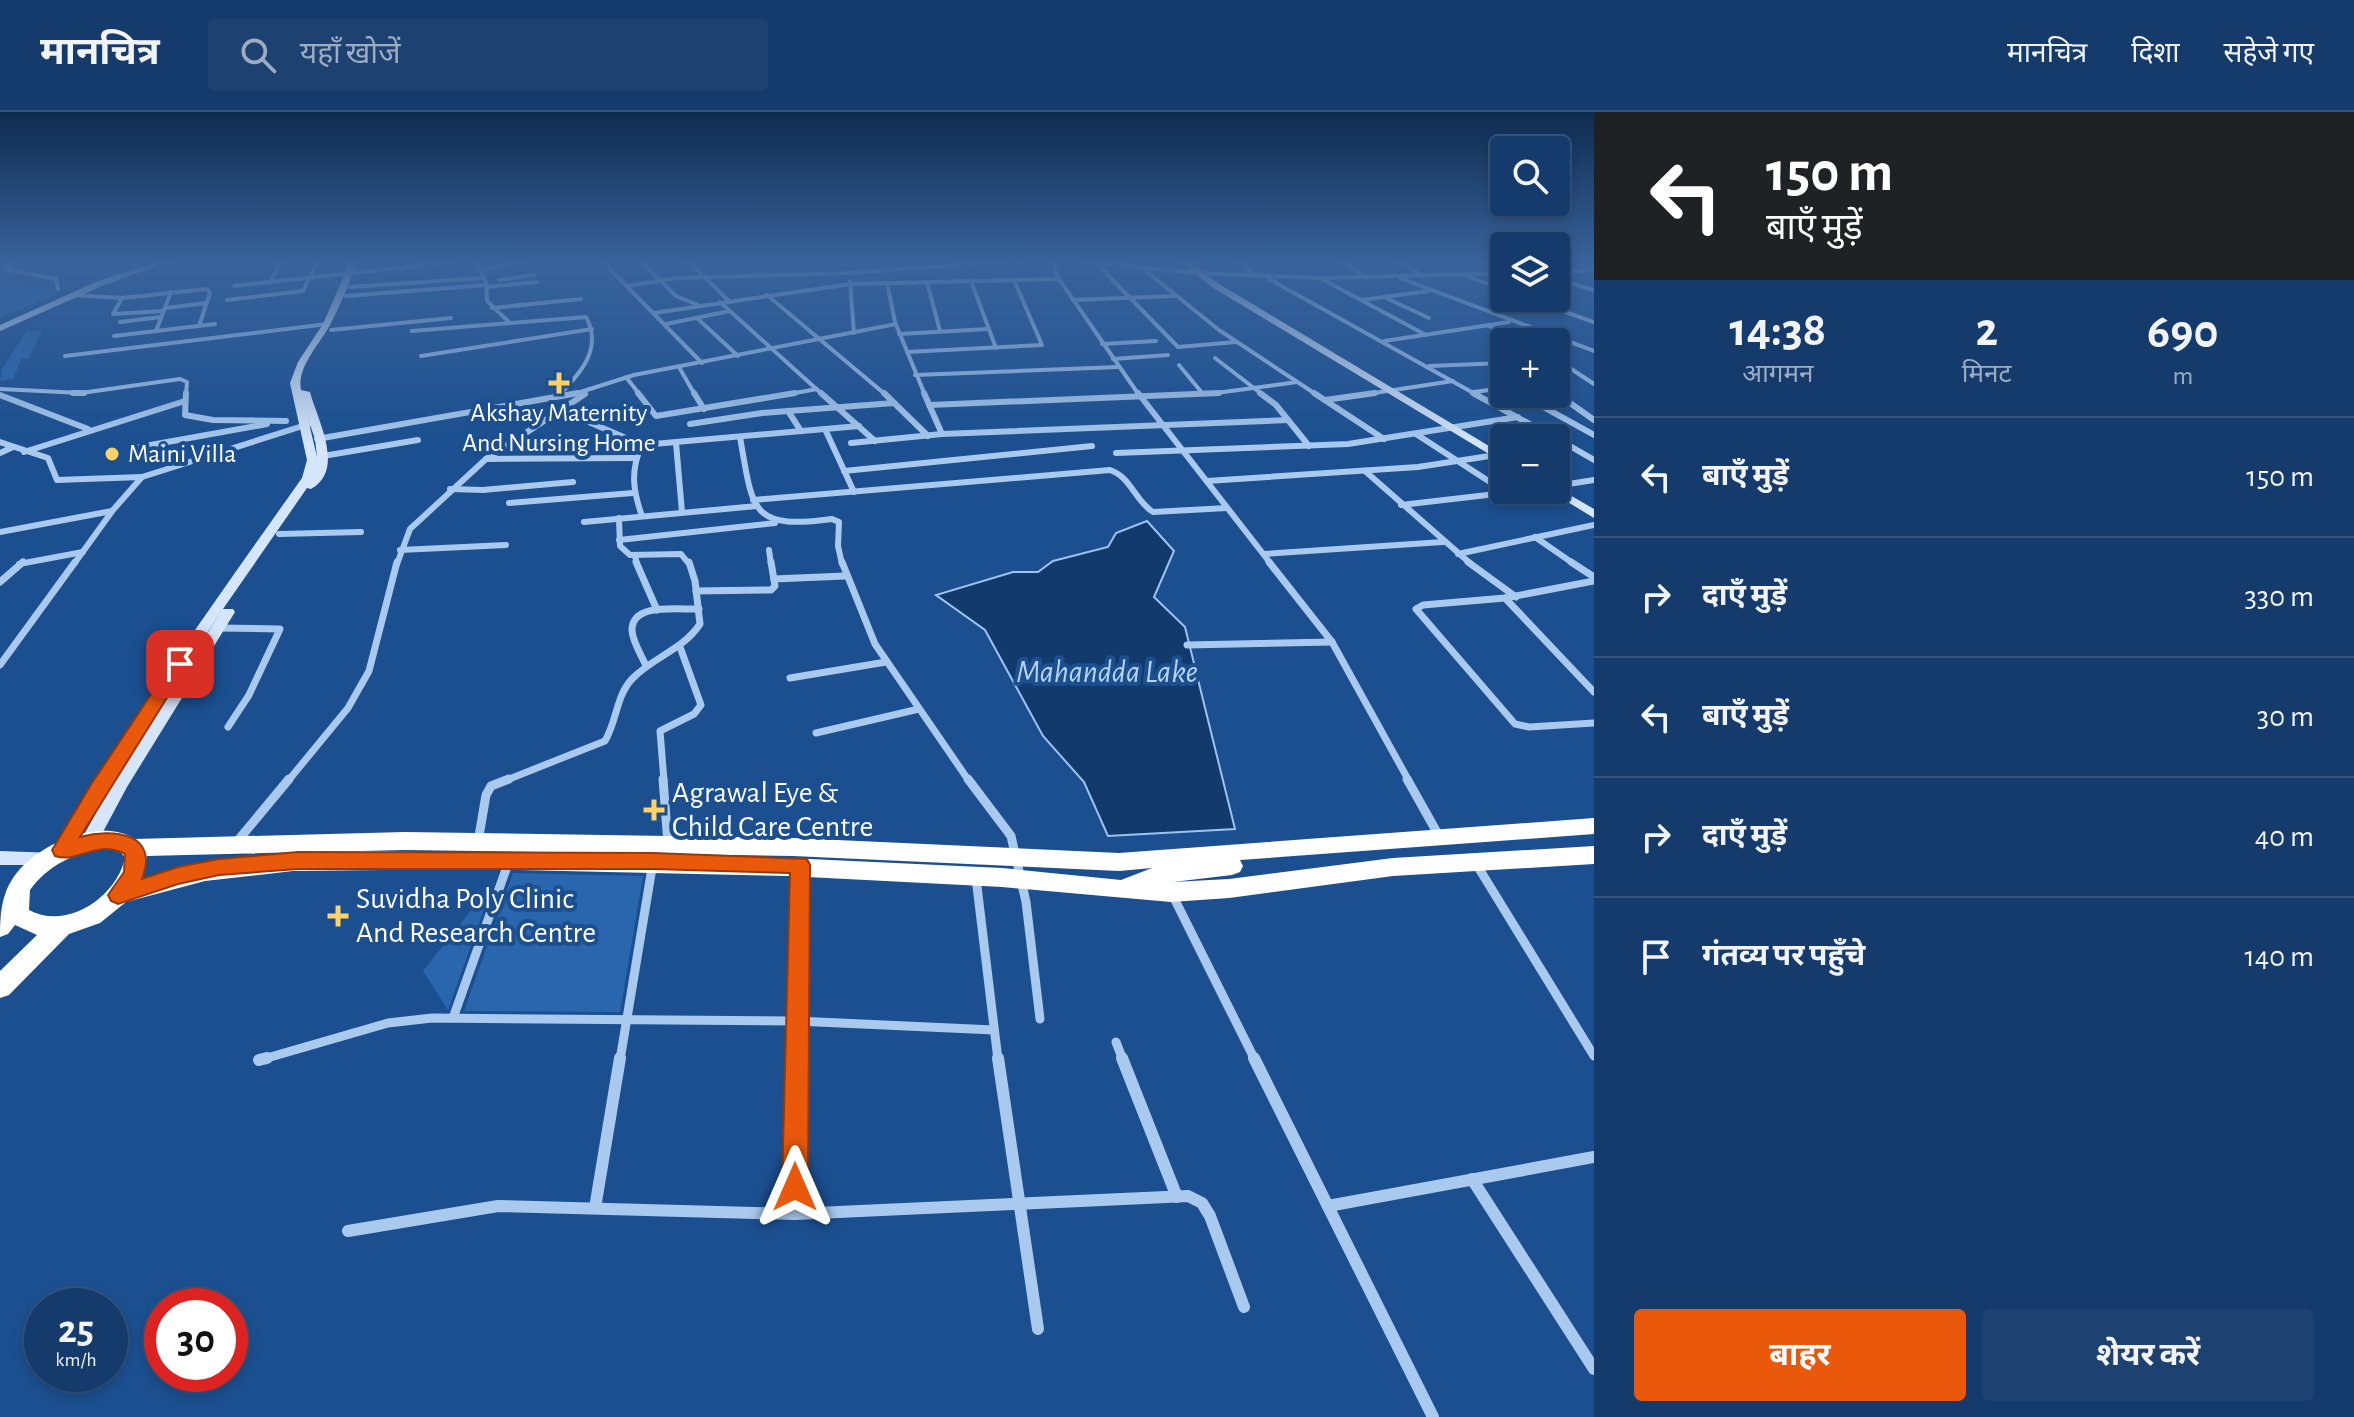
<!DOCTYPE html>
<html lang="hi">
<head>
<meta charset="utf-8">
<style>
  :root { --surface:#143b6b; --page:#1d4271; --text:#f1f3f6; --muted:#9dadc1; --line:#33557e; --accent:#ea580c }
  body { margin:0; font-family:"Alegreya Sans","Noto Sans Devanagari",sans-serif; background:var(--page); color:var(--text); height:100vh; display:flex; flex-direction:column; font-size:30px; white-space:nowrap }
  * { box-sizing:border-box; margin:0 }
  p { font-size:26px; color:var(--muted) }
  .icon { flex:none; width:44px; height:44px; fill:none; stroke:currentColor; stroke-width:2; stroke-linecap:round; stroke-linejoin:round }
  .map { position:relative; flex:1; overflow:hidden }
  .sheet { display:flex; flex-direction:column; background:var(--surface); width:760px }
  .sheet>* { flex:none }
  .hud { background:#202124; color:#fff; overflow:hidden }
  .tools { position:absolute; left:1490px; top:24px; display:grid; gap:16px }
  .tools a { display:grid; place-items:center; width:80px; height:80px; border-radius:8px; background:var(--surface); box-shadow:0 4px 12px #0003,0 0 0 2px var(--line); font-size:40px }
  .speed { position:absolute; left:24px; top:1176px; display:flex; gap:16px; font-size:40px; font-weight:700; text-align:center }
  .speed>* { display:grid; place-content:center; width:104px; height:104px; border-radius:50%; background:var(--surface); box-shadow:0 4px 12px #0003,0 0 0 2px var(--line); line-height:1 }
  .speed small { font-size:20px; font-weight:400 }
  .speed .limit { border:12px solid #d22; background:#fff; color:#111 }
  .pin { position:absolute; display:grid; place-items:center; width:68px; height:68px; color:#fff; margin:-34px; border-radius:16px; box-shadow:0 4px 12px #0006 }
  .me { position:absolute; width:88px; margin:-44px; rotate:0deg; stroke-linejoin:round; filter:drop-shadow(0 0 6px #0008) }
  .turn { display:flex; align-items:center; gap:28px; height:168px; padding:0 40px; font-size:36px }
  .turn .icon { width:104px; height:104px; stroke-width:2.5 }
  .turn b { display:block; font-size:56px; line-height:68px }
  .eta { display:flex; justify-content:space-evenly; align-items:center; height:136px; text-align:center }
  .eta b { font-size:48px; font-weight:700; line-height:56px }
  .button { display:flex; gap:16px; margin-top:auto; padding:16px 40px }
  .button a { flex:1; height:92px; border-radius:8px; background:var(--accent); color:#fff; font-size:32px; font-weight:700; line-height:92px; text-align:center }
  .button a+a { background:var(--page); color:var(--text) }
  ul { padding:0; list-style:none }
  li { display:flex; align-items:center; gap:24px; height:120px; padding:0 40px; border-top:2px solid var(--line) }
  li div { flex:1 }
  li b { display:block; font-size:30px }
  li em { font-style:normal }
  header { display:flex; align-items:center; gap:48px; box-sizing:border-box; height:112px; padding:0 40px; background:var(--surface); border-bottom:2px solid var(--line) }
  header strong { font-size:38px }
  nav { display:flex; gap:44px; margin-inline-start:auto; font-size:28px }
  .search { width:560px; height:72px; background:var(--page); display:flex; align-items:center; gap:20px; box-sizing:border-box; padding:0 28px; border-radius:8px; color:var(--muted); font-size:30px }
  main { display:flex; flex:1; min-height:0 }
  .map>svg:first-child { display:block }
  .water { fill:#123a6d; stroke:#9cc4f0; stroke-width:2 }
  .building { fill:#2a66ad }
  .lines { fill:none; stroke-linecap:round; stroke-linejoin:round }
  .street-far4 { stroke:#a9c9ee; stroke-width:4 }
  .street-far3 { stroke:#a9c9ee; stroke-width:6 }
  .street-far2 { stroke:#a9c9ee; stroke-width:7 }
  .street-far1 { stroke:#a9c9ee; stroke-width:9 }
  .street { stroke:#a9c9ee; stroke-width:12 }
  .secondary { fill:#d6e6fa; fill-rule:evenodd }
  .highway { fill:#fff; fill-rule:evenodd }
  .route { fill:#ea580c; stroke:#983908; stroke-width:2 }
  .poi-dot { fill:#ffd166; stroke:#1b4f8f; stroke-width:3 }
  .labels { text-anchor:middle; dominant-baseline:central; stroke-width:8; stroke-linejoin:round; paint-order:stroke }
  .far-poi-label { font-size:26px; fill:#fff; stroke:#1b4f8f }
  .poi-label { font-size:30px; fill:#fff; stroke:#1b4f8f; text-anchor:start }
  .water-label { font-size:32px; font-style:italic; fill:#b5d3f5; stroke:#1b4f8f }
</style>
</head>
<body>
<header>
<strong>मानचित्र</strong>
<div class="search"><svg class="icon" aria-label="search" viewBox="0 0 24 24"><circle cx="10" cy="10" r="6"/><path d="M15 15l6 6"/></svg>यहाँ खोजें</div>
<nav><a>मानचित्र</a><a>दिशा</a><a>सहेजे गए</a></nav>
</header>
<main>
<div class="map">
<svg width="1594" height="1305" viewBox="0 0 1594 1305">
  <rect width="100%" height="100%" fill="#1b4f8f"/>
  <path class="water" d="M1147,409L1174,439L1154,485L1185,515L1235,717L1108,724L1084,670L1043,624L985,518L936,483L1013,460H1038L1053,449L1108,435L1116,421Z"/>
  <g class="building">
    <path d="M0,167L53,178L57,182L0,206Z"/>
    <path d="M42,218L29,246L21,247L13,267L0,269L2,257L26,220Z"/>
    <path d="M513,761L643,764L620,900L464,899Z"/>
    <path d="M494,769L448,898L423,859Z"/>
  </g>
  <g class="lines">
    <g class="street-far4">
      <path d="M13,150L5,157L56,167L58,177"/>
      <path d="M476,150L486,170L487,189L509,210"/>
      <path d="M603,150L702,251"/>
      <path d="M642,150L676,184L698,193"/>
      <path d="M689,150L729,189"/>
      <path d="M1052,150L1059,167L1139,283"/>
      <path d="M1088,150L1198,161L1322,166L1504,161"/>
      <path d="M1240,150L1254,163"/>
      <path d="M1344,150L1366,166"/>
      <path d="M1401,150L1423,164"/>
      <path d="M1484,150L1504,159"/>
      <path d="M1096,151L1178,235L1236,230"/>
      <path d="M1141,155L1219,218L1317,283"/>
      <path d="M480,158L523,150"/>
      <path d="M1556,160L1594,158"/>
      <path d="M1469,165L1504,178"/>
      <path d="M1400,166L1594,239"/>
      <path d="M1269,167L1477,283"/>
      <path d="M1322,167L1426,223"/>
      <path d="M1556,167L1594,178"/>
      <path d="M499,168L534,163"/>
      <path d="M850,169L854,221"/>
      <path d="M971,169L996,236"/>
      <path d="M927,170L940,219"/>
      <path d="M270,171L279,152"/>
      <path d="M887,171L895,210L925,283"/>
      <path d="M234,174L453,150"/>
      <path d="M627,174L677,166L848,161L1002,150"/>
      <path d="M350,175L484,166"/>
      <path d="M486,175L537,170"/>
      <path d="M71,183L122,186L207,177L210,181L199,214"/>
      <path d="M767,183L886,283"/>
      <path d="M346,184L486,173"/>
      <path d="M122,186L113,202L163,199"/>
      <path d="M1386,186L1429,206"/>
      <path d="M1526,186L1594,210"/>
      <path d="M227,188L303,179L317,150"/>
      <path d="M1073,188L1174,184"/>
      <path d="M1362,188L1428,179"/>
      <path d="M720,190L823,283"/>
      <path d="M165,196L207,191"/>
      <path d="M492,196L581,187"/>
      <path d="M654,201L851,172L1059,167"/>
      <path d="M697,206L738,244"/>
      <path d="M120,210L161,205"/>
      <path d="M666,212L730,199"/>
      <path d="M1489,214L1529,230"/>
      <path d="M331,218L451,206"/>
      <path d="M156,219L171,180"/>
      <path d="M412,219L586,205C603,236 581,261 559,283"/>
      <path d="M899,222L988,217"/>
      <path d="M114,224L215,212"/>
      <path d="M1384,229L1509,210"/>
      <path d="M1102,232L1156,229"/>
      <path d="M1490,234L1504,244"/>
      <path d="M907,240L1042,233L1014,168"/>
      <path d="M65,244L327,212"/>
      <path d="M421,244L592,217"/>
      <path d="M1215,246L1263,283"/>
      <path d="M1113,247L1168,243"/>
      <path d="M1556,247L1594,272"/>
      <path d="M1179,253L1203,282"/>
      <path d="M1429,254L1504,251"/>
      <path d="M679,255L695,283"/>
      <path d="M915,263L1118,255"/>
      <path d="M626,265L640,283"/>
      <path d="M0,277L81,281L180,267L187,270L186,283"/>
      <path d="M1474,280L1504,276"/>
      <path d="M571,283L634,263L896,212"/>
      <path d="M784,283L817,277"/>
      <path d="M1177,283L1216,281L1297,270"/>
      <path d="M1361,283L1453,269"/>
    </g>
    <g class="street-far3">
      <path d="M73,281H84"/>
      <path d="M186,281L185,303L213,308L286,309"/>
      <path d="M638,281L656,304L795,281"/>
      <path d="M694,281L704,297"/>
      <path d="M821,281L875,329"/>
      <path d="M884,281L928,324"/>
      <path d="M924,281L942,322"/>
      <path d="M1138,281L1271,452"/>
      <path d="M1260,281L1276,293L1309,334"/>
      <path d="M1314,281L1384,327"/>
      <path d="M1473,281L1555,326"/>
      <path d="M1556,281L1594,308"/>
      <path d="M1520,282L1594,323"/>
      <path d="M0,283L88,317"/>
      <path d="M558,284L561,281"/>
      <path d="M1325,288L1375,281"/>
      <path d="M929,293L1219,281"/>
      <path d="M561,298L642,333L859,314"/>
      <path d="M788,299L801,319"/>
      <path d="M690,312L762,301L894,291"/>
      <path d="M825,317L854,380"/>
      <path d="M1416,322L1507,381"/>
      <path d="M740,325C753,399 750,418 832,407L839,410L838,434L842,452"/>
      <path d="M1556,326L1594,348"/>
      <path d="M317,327L578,281"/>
      <path d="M0,330L48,346L57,368L142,365"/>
      <path d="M676,331L682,400"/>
      <path d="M851,331L942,322L1288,308"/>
      <path d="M642,333C630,358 633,379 642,404"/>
      <path d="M134,336L267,312"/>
      <path d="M24,340L185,289"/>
      <path d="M0,341L13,335"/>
      <path d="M1116,341L1348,332L1518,305"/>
      <path d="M323,344L418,328"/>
      <path d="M486,347L634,346"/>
      <path d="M844,359L1092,334"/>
      <path d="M1365,359L1471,452"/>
      <path d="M1207,369L1418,355L1496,343"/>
      <path d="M1556,374L1594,368"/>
      <path d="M450,377L483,378L573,370"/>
      <path d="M753,388L1110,358C1131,365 1135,389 1153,400L1227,396"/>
      <path d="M509,391L633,381"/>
      <path d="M1401,393L1531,378"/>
      <path d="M619,406L620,434L630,443L681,442L689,452"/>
      <path d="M584,410L757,394"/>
      <path d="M0,420L112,399"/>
      <path d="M279,422L361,420"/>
      <path d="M1535,425L1574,452"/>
      <path d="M619,428L775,411"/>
      <path d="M400,438L506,433"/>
      <path d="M769,438L771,452"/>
      <path d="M1264,442L1443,430"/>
      <path d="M1458,442L1594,413"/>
      <path d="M635,444L637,452"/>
      <path d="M19,452L83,440"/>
      <path d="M74,452L113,398L142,365L309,312"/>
      <path d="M397,452L410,417L486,347L585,282"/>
    </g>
    <g class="street-far2">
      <path d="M636,450L657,498"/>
      <path d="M842,450L875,532L969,669"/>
      <path d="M1269,450L1332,530L1409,669"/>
      <path d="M1468,450L1516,485"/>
      <path d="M1571,450L1594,465"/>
      <path d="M774,467L845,464"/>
      <path d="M1594,469L1505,486L1423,493L1416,497L1515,612L1529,615L1594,611"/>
      <path d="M0,470L23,450"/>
      <path d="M696,479L771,478L775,474L771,450"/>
      <path d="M1505,486L1594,580"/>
      <path d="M217,516L280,517L249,583L228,615"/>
      <path d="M1187,533L1332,530"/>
      <path d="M0,553L75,450"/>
      <path d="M646,554C642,544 632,529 632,518C632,490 680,498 699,497"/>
      <path d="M790,566L886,550"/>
      <path d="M816,621L919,597"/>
      <path d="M288,669L348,596L369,559L397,450"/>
      <path d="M504,669L605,629C617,609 616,584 632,567C653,545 683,538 700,512L695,469L689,450"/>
      <path d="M664,669L660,619L694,602L701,593L680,535"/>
    </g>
    <g class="street-far1">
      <path d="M663,667L668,732"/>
      <path d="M968,667L1011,724L1026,790L1040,907"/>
      <path d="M1407,667L1439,724"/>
      <path d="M478,730L486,683L491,674L509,667"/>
      <path d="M235,732L289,667"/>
      <path d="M1475,750L1594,944"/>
      <path d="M976,766L998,948"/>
      <path d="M1171,780L1255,948"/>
      <path d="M453,906L509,749"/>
      <path d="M1116,930L1123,948"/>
      <path d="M260,948L388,911L432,906L796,909L994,918"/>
      <path d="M620,948L653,750"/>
      <path d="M796,948L800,755"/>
    </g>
    <g class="street">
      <path d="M998,946L1038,1217"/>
      <path d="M1122,946L1177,1085"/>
      <path d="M1254,946L1433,1305"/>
      <path d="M259,948L267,946"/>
      <path d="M1472,1067L1594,1257"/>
      <path d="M1328,1094L1594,1045"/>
      <path d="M595,1096L620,946"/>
      <path d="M795,1102L796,946"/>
      <path d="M348,1119L498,1094L795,1102L1188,1084L1202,1091L1210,1104L1244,1195"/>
    </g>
    <g class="secondary">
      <path d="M157,150H169L104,173L0,219V213L98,169Z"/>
      <path d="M350,150H358C349,170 342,190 332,209C323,229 296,254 301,278L310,280C317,307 346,358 311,377L307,376L223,497H233L235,500L127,675L96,733L90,735L84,733L81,728L115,667L222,498L104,680L68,743H56L55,751L49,753H0V739L55,741L56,733C131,606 217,486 302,366L307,348L290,271L298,250L323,212ZM308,307L315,327L317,345Z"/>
      <path d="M1182,150H1191L1216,170L1504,343V351L1210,174Z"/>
      <path d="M1556,375L1594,397V406L1548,378H1556Z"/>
    </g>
    <path class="highway" d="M1594,706V722L1240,748L1243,754L1240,760L1232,763L1173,770L1229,767L1393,746L1594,734V752L1393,764L1229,786L1171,790L1002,775L788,764L472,757L293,759L205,769L126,790L100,811L69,822L9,883L0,886V859L37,823L15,813L8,822L0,825C0,804 1,784 13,766C35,733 99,704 135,727L405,720L793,726L1119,741ZM103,736L119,739L125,745C118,784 67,819 29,798L30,778C47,754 74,741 103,736ZM405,738L793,744L1119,759L1152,756L1121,768L1002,756L788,746L361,739ZM306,740L205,751L142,766L147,744Z"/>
  </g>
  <linearGradient id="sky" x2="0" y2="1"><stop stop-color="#0f2b4f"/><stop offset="0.45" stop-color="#39639b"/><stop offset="1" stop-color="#39639b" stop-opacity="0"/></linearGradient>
  <rect width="1594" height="333" fill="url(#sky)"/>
  <path class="route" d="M180,547L188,552L80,725C112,716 160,720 142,767L178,755L219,747L298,740L653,741L807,747L810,753L808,1075L805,1084L795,1088L786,1084L782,1075L790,761L653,757H298L219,763L178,772L118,792L111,789L108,783L124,760L125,742C95,727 79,752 55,744L52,738L92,671L174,548Z"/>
  <g class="poi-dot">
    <path d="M555 259h8v8h8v8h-8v8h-8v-8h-8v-8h8z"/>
    <circle cx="112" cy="342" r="8"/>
    <path d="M650 686h8v8h8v8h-8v8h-8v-8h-8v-8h8z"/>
    <path d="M334 792h8v8h8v8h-8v8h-8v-8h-8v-8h8z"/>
  </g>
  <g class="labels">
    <g class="far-poi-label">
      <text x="559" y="301">Akshay Maternity<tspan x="559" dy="30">And Nursing Home</tspan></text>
      <text x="128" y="342" text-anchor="start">Maini Villa</text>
    </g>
    <g class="poi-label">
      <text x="672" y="681">Agrawal Eye &amp;<tspan x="672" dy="34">Child Care Centre</tspan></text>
      <text x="356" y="787">Suvidha Poly Clinic<tspan x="356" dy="34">And Research Centre</tspan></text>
    </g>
    <g class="water-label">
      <text x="1107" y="560">Mahandda Lake</text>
    </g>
  </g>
</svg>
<div class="tools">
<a><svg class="icon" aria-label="search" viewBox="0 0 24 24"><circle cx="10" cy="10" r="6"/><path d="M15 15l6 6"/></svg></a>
<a><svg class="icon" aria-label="layers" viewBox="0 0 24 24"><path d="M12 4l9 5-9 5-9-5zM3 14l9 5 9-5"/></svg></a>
<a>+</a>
<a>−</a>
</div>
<div class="speed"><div>25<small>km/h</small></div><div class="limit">30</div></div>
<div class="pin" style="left:180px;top:552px;background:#d93025"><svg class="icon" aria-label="arrive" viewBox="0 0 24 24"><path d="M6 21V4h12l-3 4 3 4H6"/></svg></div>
<svg class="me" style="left:795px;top:1075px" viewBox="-20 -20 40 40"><path d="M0-17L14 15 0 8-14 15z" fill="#ea580c" stroke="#fff" stroke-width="4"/></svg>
</div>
<section class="sheet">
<div class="hud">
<div class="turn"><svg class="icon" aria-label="left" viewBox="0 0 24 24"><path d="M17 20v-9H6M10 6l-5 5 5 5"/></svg><div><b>150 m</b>बाएँ मुड़ें</div></div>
</div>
<div class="eta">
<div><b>14:38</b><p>आगमन</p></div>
<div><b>2</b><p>मिनट</p></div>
<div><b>690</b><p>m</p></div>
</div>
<ul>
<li><svg class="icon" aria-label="left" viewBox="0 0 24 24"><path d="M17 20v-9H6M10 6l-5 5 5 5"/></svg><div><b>बाएँ मुड़ें</b></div><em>150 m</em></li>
<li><svg class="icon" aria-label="right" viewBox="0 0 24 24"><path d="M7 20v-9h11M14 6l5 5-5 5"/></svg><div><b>दाएँ मुड़ें</b></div><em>330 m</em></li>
<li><svg class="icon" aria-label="left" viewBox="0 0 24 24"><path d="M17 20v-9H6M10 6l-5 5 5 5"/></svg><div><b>बाएँ मुड़ें</b></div><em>30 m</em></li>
<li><svg class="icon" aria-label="right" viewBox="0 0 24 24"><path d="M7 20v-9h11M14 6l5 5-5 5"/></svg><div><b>दाएँ मुड़ें</b></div><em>40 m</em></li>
<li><svg class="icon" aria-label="arrive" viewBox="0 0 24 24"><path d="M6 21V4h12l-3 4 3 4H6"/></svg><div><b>गंतव्य पर पहुँचे</b></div><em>140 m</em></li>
</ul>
<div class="button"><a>बाहर</a><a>शेयर करें</a></div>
</section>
</main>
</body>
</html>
